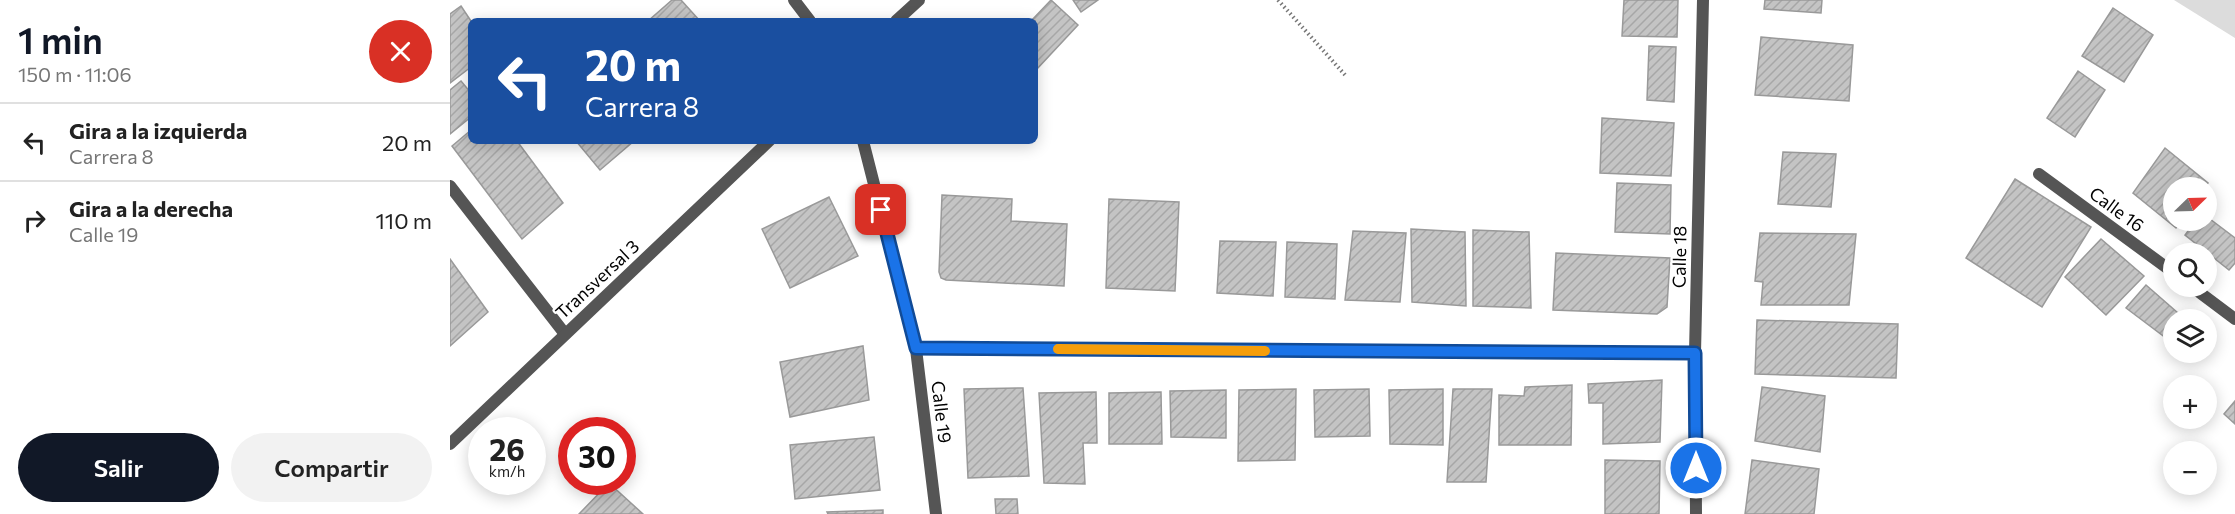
<!DOCTYPE html>
<html lang="es">
<head>
<meta charset="utf-8">
<style>
  :root { --surface:#fff; --page:#f2f2f2; --text:#222; --muted:#767676; --line:#e0e0e0; --accent:#111827 }
  body { margin:0; font-family:Commissioner,sans-serif; background:var(--page); color:var(--text); height:100vh; display:flex; flex-direction:column; font-size:22px; white-space:nowrap }
  * { box-sizing:border-box; margin:0 }
  p { font-size:20px; color:var(--muted) }
  .icon { flex:none; width:33px; height:33px; fill:none; stroke:currentColor; stroke-width:2; stroke-linecap:round; stroke-linejoin:round }
  .map { position:relative; flex:1; overflow:hidden }
  .drawer { display:flex; flex-direction:column; background:var(--surface); width:450px }
  .drawer>* { flex:none }
  .hud { position:absolute; left:18px; top:18px; width:570px; height:126px; border-radius:9px; box-shadow:0 3px 15px #0003; background:#1a4fa0; color:#fff; overflow:hidden }
  .needle { width:39px; rotate:67deg }
  .buttons { position:absolute; left:1713px; top:177px; display:grid; gap:12px }
  .buttons a { display:grid; place-items:center; width:54px; height:54px; border-radius:50%; background:var(--surface); box-shadow:0 3px 15px #0003; font-size:30px }
  .speed { position:absolute; left:18px; top:417px; display:flex; gap:12px; font-size:30px; font-weight:700; text-align:center }
  .speed>* { display:grid; place-content:center; width:78px; height:78px; border-radius:50%; background:var(--surface); box-shadow:0 3px 15px #0003; line-height:1 }
  .speed small { font-size:15px; font-weight:400 }
  .speed .limit { border:9px solid #d22; background:#fff; color:#111 }
  .pin { position:absolute; display:grid; place-items:center; width:51px; height:51px; color:#fff; margin:-26px; border-radius:12px; box-shadow:0 3px 9px #0006 }
  .me { position:absolute; width:66px; margin:-33px; rotate:0deg; stroke-linejoin:round; filter:drop-shadow(0 0 4px #0008) }
  .turn { display:flex; align-items:center; gap:21px; height:126px; padding:0 18px; font-size:27px }
  .turn .icon { width:78px; height:78px; stroke-width:2.5 }
  .turn b { display:block; font-size:42px; line-height:51px }
  .round { display:grid; place-items:center; flex:none; width:63px; height:63px; border-radius:32px; background:var(--page) }
  .head { display:flex; align-items:center; justify-content:space-between; height:102px; padding:0 18px }
  h1 { font-size:36px; font-weight:600; line-height:45px; color:var(--accent) }
  .action { display:flex; gap:12px; margin-top:auto; padding:12px 18px }
  .action a { flex:1; height:69px; border-radius:36px; background:var(--accent); color:#fff; font-size:24px; font-weight:600; line-height:69px; text-align:center }
  .action a+a { background:var(--page); color:var(--text) }
  ul { padding:0; list-style:none }
  li { display:flex; align-items:center; gap:18px; height:78px; padding:0 18px; border-top:2px solid var(--line) }
  li div { flex:1 }
  li b { display:block; font-size:22px }
  li em { font-style:normal }
  main { display:flex; flex:1; min-height:0 }
  .map>svg:first-child { display:block }
  .garden { fill:#dcdcdc }
  .building { fill:url(#building-hatch); stroke:#999; stroke-width:1.5 }
  .lines { fill:none; stroke-linecap:round; stroke-linejoin:round }
  .path { stroke:#777; stroke-width:4; stroke-dasharray:1.5 3; stroke-linecap:butt }
  .minor { stroke:#555; stroke-width:12 }
  .route-casing { stroke:#114b97; stroke-width:15 }
  .route { stroke:#1a73e8; stroke-width:10 }
  .slow { stroke:#f59e0b; stroke-width:10 }
  .labels { text-anchor:middle; dominant-baseline:central; stroke-width:4.5; stroke-linejoin:round; paint-order:stroke }
  .street-label { font-size:18px; fill:#000; stroke:#fff }
</style>
</head>
<body>
<main>
<section class="drawer">
<div class="head"><div><h1>1 min</h1><p>150 m · 11:06</p></div><a class="round" style="background:#d93025;color:#fff"><svg class="icon" aria-label="close" viewBox="0 0 24 24"><path d="M6 6l12 12M18 6L6 18"/></svg></a></div>
<ul>
<li><svg class="icon" aria-label="left" viewBox="0 0 24 24"><path d="M17 20v-9H6M10 6l-5 5 5 5"/></svg><div><b>Gira a la izquierda</b><p>Carrera 8</p></div><em>20 m</em></li>
<li><svg class="icon" aria-label="right" viewBox="0 0 24 24"><path d="M7 20v-9h11M14 6l5 5-5 5"/></svg><div><b>Gira a la derecha</b><p>Calle 19</p></div><em>110 m</em></li>
</ul>
<div class="action"><a>Salir</a><a>Compartir</a></div>
</section>
<div class="map">
<svg width="1785" height="514" viewBox="0 0 1785 514">
  <defs>
    <pattern id="building-hatch" width="6" height="6" patternUnits="userSpaceOnUse" patternTransform="scale(1.5)"><rect width="6" height="6" fill="#c4c4c4"/><path d="M-1 1l2-2M0 6l6-6M5 7l2-2" fill="none" stroke="#a7a7a7"/></pattern>
  </defs>
  <rect width="100%" height="100%" fill="#fff"/>
  <path class="garden" d="M1724,0H1785V38Z"/>
  <g class="building">
    <path d="M222,0H231L250,21H198Z"/>
    <path d="M601,0L628,25L585,71V21H581Z"/>
    <path d="M623,0H648L631,12Z"/>
    <path d="M1174,0H1228L1227,37L1172,36Z"/>
    <path d="M1315,0H1372L1371,13L1314,9Z"/>
    <path d="M11,6L21,21V67L0,83V14Z"/>
    <path d="M1663,8L1703,35L1674,82L1632,56Z"/>
    <path d="M1311,37L1403,45L1399,101L1305,95Z"/>
    <path d="M1199,46L1226,47L1224,102L1197,100Z"/>
    <path d="M1628,71L1655,90L1625,137L1597,118Z"/>
    <path d="M11,81L21,93V117L0,134V90Z"/>
    <path d="M1152,118L1224,123L1221,176L1150,173Z"/>
    <path d="M21,130V141H67L113,203L72,239L2,146Z"/>
    <path d="M126,141H184L150,170Z"/>
    <path d="M1715,148L1758,183L1755,188H1724V220H1731L1726,228L1683,193Z"/>
    <path d="M1333,152L1386,154L1381,207L1328,204Z"/>
    <path d="M1565,179L1641,227L1592,307L1516,258Z"/>
    <path d="M1167,183L1221,185L1220,234L1165,232Z"/>
    <path d="M492,195L562,199L561,221L617,224L614,286L496,280L491,278L489,272Z"/>
    <path d="M379,197L408,256L340,288L312,229Z"/>
    <path d="M659,199L729,202L725,291L656,288Z"/>
    <path d="M1756,216L1785,238V263L1779,270L1735,235L1746,220H1756Z"/>
    <path d="M961,229L1015,232L1016,306L962,302Z"/>
    <path d="M1023,230L1079,232L1081,308L1023,306Z"/>
    <path d="M903,231L956,233L950,302L895,300Z"/>
    <path d="M1310,233L1406,234L1399,305H1311L1313,282L1305,281Z"/>
    <path d="M1651,239L1694,276L1656,315L1615,277Z"/>
    <path d="M770,241L826,242L823,296L767,293Z"/>
    <path d="M837,242L887,244L885,299L835,297Z"/>
    <path d="M1106,253L1220,258L1217,307L1207,314L1103,310Z"/>
    <path d="M0,259L38,312L0,346Z"/>
    <path d="M1696,285L1736,320H1724V338L1720,341L1676,308Z"/>
    <path d="M1307,320L1448,324L1446,378L1305,374Z"/>
    <path d="M413,346L419,400L340,417L330,362Z"/>
    <path d="M1212,380L1210,442L1153,444V403H1139L1138,384Z"/>
    <path d="M1122,385L1121,445H1049V395L1074,396L1075,387Z"/>
    <path d="M1312,387L1375,396L1370,452L1305,441Z"/>
    <path d="M573,388L579,476L518,478L514,389Z"/>
    <path d="M846,389L845,460L788,461L789,390Z"/>
    <path d="M919,389L920,436L865,437L864,390Z"/>
    <path d="M993,389V445L940,444L939,390Z"/>
    <path d="M1003,389H1042L1036,482H997Z"/>
    <path d="M776,390V438L721,437L720,391Z"/>
    <path d="M646,392L647,443H633L635,484L594,483L589,393Z"/>
    <path d="M711,392L712,444H659V393Z"/>
    <path d="M1785,401V424L1774,414Z"/>
    <path d="M424,437L430,490L345,499L340,445Z"/>
    <path d="M1155,460L1210,461L1209,514H1155Z"/>
    <path d="M1302,460L1369,469L1364,514H1295Z"/>
    <path d="M159,483L193,514H129Z"/>
    <path d="M545,499H567L568,514H546Z"/>
    <path d="M433,510V514H378L377,512Z"/>
  </g>
  <g class="lines">
    <path class="path" d="M828,0L896,76"/>
    <g class="minor">
      <path d="M344,0L360,21"/>
      <path d="M446,21L469,0"/>
      <path d="M413,141L466,349L486,514"/>
      <path d="M1589,174L1724,273"/>
      <path d="M0,186L115,334"/>
      <path d="M1741,286L1785,319"/>
      <path d="M466,349L1245,353"/>
      <path d="M0,444L319,141"/>
      <path d="M1246,514L1245,353L1253,0"/>
    </g>
  </g>
  <g class="lines">
    <defs>
      <path id="route" d="M431,210L466,348L1245,353L1246,468"/>
    </defs>
    <use href="#route" class="route-casing"/>
    <use href="#route" class="route"/>
    <path class="slow" d="M608,349L815,351"/>
  </g>
  <g class="labels">
    <g class="street-label">
      <text transform="translate(1667 209) rotate(36)">Calle 16</text>
      <text transform="translate(1229 257) rotate(-89)">Calle 18</text>
      <text transform="translate(147 279) rotate(-43)">Transversal 3</text>
      <text transform="translate(492 412) rotate(83)">Calle 19</text>
    </g>
  </g>
</svg>
<div class="buttons">
<a><svg class="needle" viewBox="-14 -14 28 28"><path d="M0-13l5 13h-10z" fill="#e53935"/><path d="M0 13l5-13h-10z" fill="#767676"/></svg></a>
<a><svg class="icon" aria-label="search" viewBox="0 0 24 24"><circle cx="10" cy="10" r="6"/><path d="M15 15l6 6"/></svg></a>
<a><svg class="icon" aria-label="layers" viewBox="0 0 24 24"><path d="M12 4l9 5-9 5-9-5zM3 14l9 5 9-5"/></svg></a>
<a>+</a>
<a>−</a>
</div>
<div class="speed"><div>26<small>km/h</small></div><div class="limit">30</div></div>
<div class="pin" style="left:431px;top:210px;background:#d93025"><svg class="icon" aria-label="arrive" viewBox="0 0 24 24"><path d="M6 21V4h12l-3 4 3 4H6"/></svg></div>
<svg class="me" style="left:1246px;top:468px" viewBox="-20 -20 40 40"><circle r="17" fill="#1a73e8" stroke="#fff" stroke-width="3"/><path d="M0-11L8 9 0 5-8 9z" fill="#fff"/></svg>
<div class="hud">
<div class="turn"><svg class="icon" aria-label="left" viewBox="0 0 24 24"><path d="M17 20v-9H6M10 6l-5 5 5 5"/></svg><div><b>20 m</b>Carrera 8</div></div>
</div>
</div>
</main>
</body>
</html>
